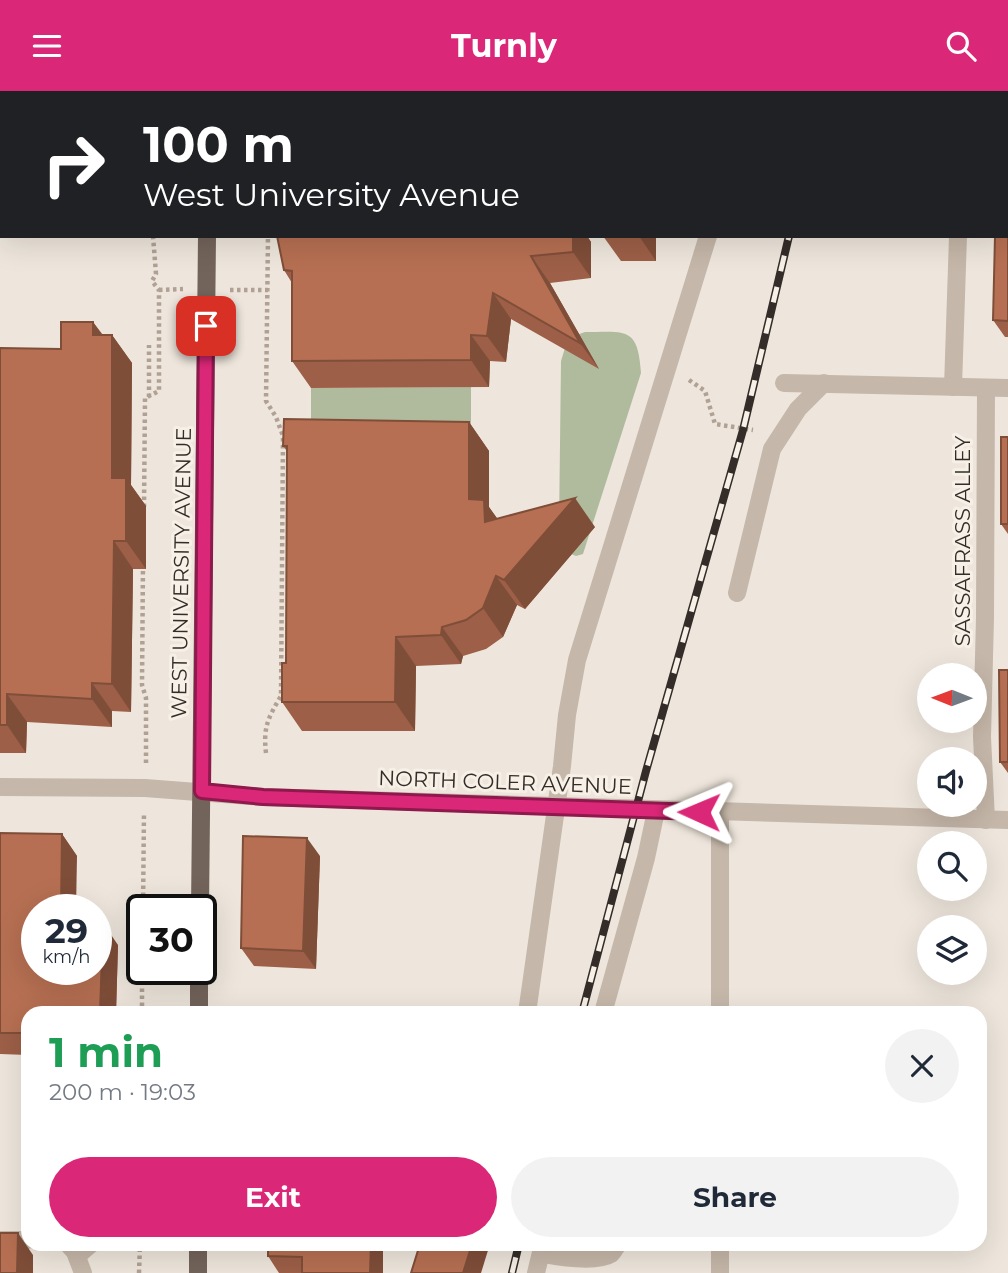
<!DOCTYPE html>
<html lang="en">
<head>
<meta charset="utf-8">
<style>
  :root { --surface:#fff; --page:#f2f2f3; --text:#1f2937; --muted:#747a83; --accent:#db2777 }
  body { margin:0; font-family:Montserrat,sans-serif; background:var(--page); color:var(--text); height:100vh; display:flex; flex-direction:column; font-size:26px; white-space:nowrap }
  * { box-sizing:border-box; margin:0 }
  p { font-size:23px; color:var(--muted) }
  .icon { flex:none; width:38px; height:38px; fill:none; stroke:currentColor; stroke-width:2; stroke-linecap:round; stroke-linejoin:round }
  .map { position:relative; flex:1; overflow:hidden }
  .details { position:absolute; left:21px; top:915px; width:966px; height:245px; display:flex; flex-direction:column; background:var(--surface); border-radius:21px; box-shadow:0 7px 28px #0002 }
  .details>* { flex:none }
  .guide { position:absolute; left:0px; top:0px; width:1008px; height:147px; box-shadow:0 7px 28px #0002; background:#202124; color:#fff; overflow:hidden }
  .needle { width:46px; rotate:271deg }
  .fabs { position:absolute; left:917px; top:572px; display:grid; gap:14px }
  .fabs a { display:grid; place-items:center; width:70px; height:70px; border-radius:50%; background:var(--surface); box-shadow:0 7px 28px #0002; font-size:35px }
  .speed { position:absolute; left:21px; top:803px; display:flex; gap:14px; font-size:35px; font-weight:700; text-align:center }
  .speed>* { display:grid; place-content:center; width:91px; height:91px; border-radius:50%; background:var(--surface); box-shadow:0 7px 28px #0002; line-height:1 }
  .speed small { font-size:18px; font-weight:400 }
  .speed .limit { border:4px solid #111; border-radius:10px; background:#fff; color:#111 }
  .pin { position:absolute; display:grid; place-items:center; width:60px; height:60px; color:#fff; margin:-30px; border-radius:14px; box-shadow:0 4px 10px #0006 }
  .me { position:absolute; width:77px; margin:-38px; rotate:271deg; stroke-linejoin:round; filter:drop-shadow(0 0 5px #0008) }
  .turn { display:flex; align-items:center; gap:24px; height:147px; padding:0 28px; font-size:32px }
  .turn .icon { width:91px; height:91px; stroke-width:2.5 }
  .turn b { display:block; font-size:49px; line-height:60px }
  .round { display:grid; place-items:center; flex:none; width:74px; height:74px; border-radius:37px; background:var(--page) }
  .summary { display:flex; align-items:center; justify-content:space-between; height:119px; padding:0 28px }
  h1 { font-size:42px; font-weight:700; line-height:52px; color:#1e9e55 }
  .button { display:flex; gap:14px; margin-top:auto; padding:14px 28px }
  .button a { flex:1; height:80px; border-radius:42px; background:var(--accent); color:#fff; font-size:28px; font-weight:700; line-height:80px; text-align:center }
  .button a+a { background:var(--page); color:var(--text) }
  header { display:flex; justify-content:space-between; align-items:center; height:91px; padding:0 28px; background:var(--accent); color:#fff; font-size:32px; font-weight:700 }
  .map>svg:first-child { display:block }
  .green { fill:#b0bb9e }
  .lines { fill:none; stroke-linecap:round; stroke-linejoin:round }
  .path { stroke:#b0a194; stroke-width:4.5; stroke-dasharray:3.5 3.5; stroke-linecap:butt }
  .lane { stroke:#c5b7a9; stroke-width:18 }
  .street { stroke:#c5b7a9; stroke-width:18 }
  .primary { stroke:#73645b; stroke-width:18 }
  .rail-casing { stroke:#332c28; stroke-width:8 }
  .rail { stroke:#f7f0e7; stroke-width:5; stroke-dasharray:16; stroke-linecap:butt }
  .wall { fill:#9d5f47 }
  .shaded-wall { fill:#7f4e39 }
  .building { fill:#b66f52; stroke:#7f4e39; stroke-width:2 }
  .route-casing { stroke:#8e194d; stroke-width:18 }
  .route { stroke:#db2777; stroke-width:12 }
  .labels { text-anchor:middle; dominant-baseline:central; stroke-width:6; stroke-linejoin:round; paint-order:stroke }
  .street-label { font-size:21px; fill:#332c28; stroke:#f7f0e7 }
</style>
</head>
<body>
<header><svg class="icon" aria-label="menu" viewBox="0 0 24 24"><path d="M4 6h16M4 12h16M4 18h16"/></svg>Turnly<svg class="icon" aria-label="search" viewBox="0 0 24 24"><circle cx="10" cy="10" r="6"/><path d="M15 15l6 6"/></svg></header>
<div class="map">
<svg width="1008" height="1182" viewBox="0 0 1008 1182">
  <rect width="100%" height="100%" fill="#eee6dc"/>
  <g class="green">
    <path d="M585,241C626,241 638,235 641,282L583,463L576,465L564,460L559,436L561,270L568,247Z"/>
    <path d="M471,296V360L311,357V297Z"/>
  </g>
  <g class="lines">
    <g class="path">
      <path d="M149,2V0"/>
      <path d="M265,2V0"/>
      <path d="M159,199L183,198"/>
      <path d="M230,199H268"/>
      <path d="M689,289L705,300L715,333L753,339"/>
      <path d="M149,306V254"/>
      <path d="M144,416L145,307L159,300V199L152,190L156,183L153,145"/>
      <path d="M143,473L142,594L146,607V674"/>
      <path d="M266,662C263,636 268,627 281,605L283,345L276,326L266,310L268,145"/>
      <path d="M143,819L144,721"/>
      <path d="M142,922V878"/>
      <path d="M139,1182L140,1153"/>
    </g>
    <g class="lane">
      <path d="M748,2L749,0"/>
      <path d="M953,296L958,145"/>
      <path d="M737,502L772,358L798,318L824,292"/>
      <path d="M986,729L982,646L985,526L986,297"/>
      <path d="M527,922L562,675L567,624L577,569L708,145"/>
      <path d="M603,922L646,767L656,720"/>
      <path d="M0,1149H28"/>
      <path d="M68,1153L75,1161L83,1182"/>
      <path d="M541,1162C556,1166 597,1172 611,1163C614,1160 616,1156 618,1153"/>
      <path d="M77,1165L91,1153"/>
      <path d="M536,1182L543,1153"/>
    </g>
    <g class="street">
      <path d="M784,292L1008,297"/>
      <path d="M0,696L145,697L263,706L1008,729"/>
      <path d="M720,721V922"/>
      <path d="M720,1182V1153"/>
    </g>
    <g class="primary">
      <path d="M208,0V2"/>
      <path d="M200,819L207,145"/>
      <path d="M199,922V878"/>
      <path d="M198,1182V1153"/>
    </g>
    <defs>
      <g id="rail">
        <path d="M820,2V0"/>
        <path d="M582,922L646,680L743,339L789,145"/>
        <path d="M512,1182L519,1153"/>
      </g>
    </defs>
    <use href="#rail" class="rail-casing"/>
    <use href="#rail" class="rail"/>
  </g>
  <g class="wall">
    <path d="M1008,68V246H1005L993,229Z"/>
    <path d="M277,145H587L591,151V187L550,192L599,278L511,228L506,271L490,270L489,296L311,297L292,270V192L284,179Z"/>
    <path d="M603,145H656V170H621Z"/>
    <path d="M93,231L103,244H112L132,272L131,394L146,415V478H133L131,621L112,620V636L27,631L26,662H0V257L61,258Z"/>
    <path d="M469,331L489,360V416L497,428L595,436L525,518L517,514L503,546L486,558L463,565L461,573L416,575L415,640H302L282,611L286,572L287,360L283,355Z"/>
    <path d="M1008,346V443L1001,433Z"/>
    <path d="M1008,579V682L1000,671Z"/>
    <path d="M0,742L62,743L77,765L37,819L118,854L116,922H28V964L0,963Z"/>
    <path d="M320,765L316,878L254,875L241,857Z"/>
    <path d="M371,1153H380L383,1158V1182H279L268,1165Z"/>
  </g>
  <g class="shaded-wall">
    <path d="M670,0H690V2H669Z"/>
    <path d="M573,145H587L591,151V187L573,161Z"/>
    <path d="M639,145H656V170Z"/>
    <path d="M531,165L550,192L599,278L580,252Z"/>
    <path d="M493,202L511,228L506,271L487,245Z"/>
    <path d="M93,231L112,258V244L132,272L131,394L146,415V478L126,450L112,387L93,244Z"/>
    <path d="M471,244L490,270L489,296L471,269Z"/>
    <path d="M469,331L489,360V416L505,438L489,437L469,408Z"/>
    <path d="M575,407L595,436L525,518L504,489Z"/>
    <path d="M114,450L133,478L131,621L112,593Z"/>
    <path d="M496,485L517,514L503,546L483,517Z"/>
    <path d="M442,536L463,565L461,573L441,544Z"/>
    <path d="M396,546L416,575L415,640L395,611Z"/>
    <path d="M92,592L112,620V636L92,608Z"/>
    <path d="M7,603L27,631L26,662L7,634Z"/>
    <path d="M62,743L77,765L76,819H61Z"/>
    <path d="M307,747L320,765L316,878L303,860Z"/>
    <path d="M103,832L118,854L116,922H100Z"/>
    <path d="M18,1142L33,1164V1182H17Z"/>
    <path d="M371,1153H380L383,1158V1182H370Z"/>
    <path d="M472,1153H490L481,1182H463Z"/>
  </g>
  <g class="building">
    <path d="M293,0H670L669,2H293Z"/>
    <path d="M1006,68H1008V230L993,229L995,145H1006Z"/>
    <path d="M277,145H573V161L531,165L580,252L493,202L487,245L471,244V269L292,270V180L284,179Z"/>
    <path d="M61,231H93V244H112V387H126V450H114L112,593L92,592V608L7,603V634H0V257L61,258Z"/>
    <path d="M284,328L469,331V408L484,409L485,431L575,407L504,489L496,485L483,517L466,529L442,536L441,544L396,546L395,611H282V572H286L287,355H283Z"/>
    <rect x="1001" y="346" width="7" height="87"/>
    <path d="M999,579H1008V671H1000Z"/>
    <path d="M0,742L62,743L61,819H37V878H96V832H103L100,922H28V942H0Z"/>
    <path d="M243,745L307,747L303,860L241,857Z"/>
    <path d="M0,1142H18L17,1182H0Z"/>
    <path d="M268,1153H371L370,1182H302V1166L268,1165Z"/>
    <path d="M420,1153H472L463,1182H411Z"/>
  </g>
  <g class="lines">
    <defs>
      <path id="route" d="M206,235L202,700L263,706L699,721"/>
    </defs>
    <use href="#route" class="route-casing"/>
    <use href="#route" class="route"/>
  </g>
  <g class="labels">
    <g class="street-label">
      <text transform="translate(962 450) rotate(-90)">SASSAFRASS ALLEY</text>
      <text transform="translate(181 482) rotate(-89)">WEST UNIVERSITY AVENUE</text>
      <text transform="translate(505 691) rotate(2)">NORTH COLER AVENUE</text>
    </g>
  </g>
</svg>
<div class="fabs">
<a><svg class="needle" viewBox="-14 -14 28 28"><path d="M0-13l5 13h-10z" fill="#e53935"/><path d="M0 13l5-13h-10z" fill="#747a83"/></svg></a>
<a><svg class="icon" aria-label="sound" viewBox="0 0 24 24"><path d="M4 9h4l5-4v14l-5-4H4zM17 9q2 3 0 6"/></svg></a>
<a><svg class="icon" aria-label="search" viewBox="0 0 24 24"><circle cx="10" cy="10" r="6"/><path d="M15 15l6 6"/></svg></a>
<a><svg class="icon" aria-label="layers" viewBox="0 0 24 24"><path d="M12 4l9 5-9 5-9-5zM3 14l9 5 9-5"/></svg></a>
</div>
<div class="speed"><div>29<small>km/h</small></div><div class="limit">30</div></div>
<div class="pin" style="left:206px;top:235px;background:#d93025"><svg class="icon" aria-label="arrive" viewBox="0 0 24 24"><path d="M6 21V4h12l-3 4 3 4H6"/></svg></div>
<svg class="me" style="left:699px;top:721px" viewBox="-20 -20 40 40"><path d="M0-17L14 15 0 8-14 15z" fill="#db2777" stroke="#fff" stroke-width="4"/></svg>
<div class="guide">
<div class="turn"><svg class="icon" aria-label="right" viewBox="0 0 24 24"><path d="M7 20v-9h11M14 6l5 5-5 5"/></svg><div><b>100 m</b>West University Avenue</div></div>
</div>
<section class="details">
<div class="summary"><div><h1>1 min</h1><p>200 m · 19:03</p></div><a class="round"><svg class="icon" aria-label="close" viewBox="0 0 24 24"><path d="M6 6l12 12M18 6L6 18"/></svg></a></div>
<div class="button"><a>Exit</a><a>Share</a></div>
</section>
</div>
</body>
</html>
